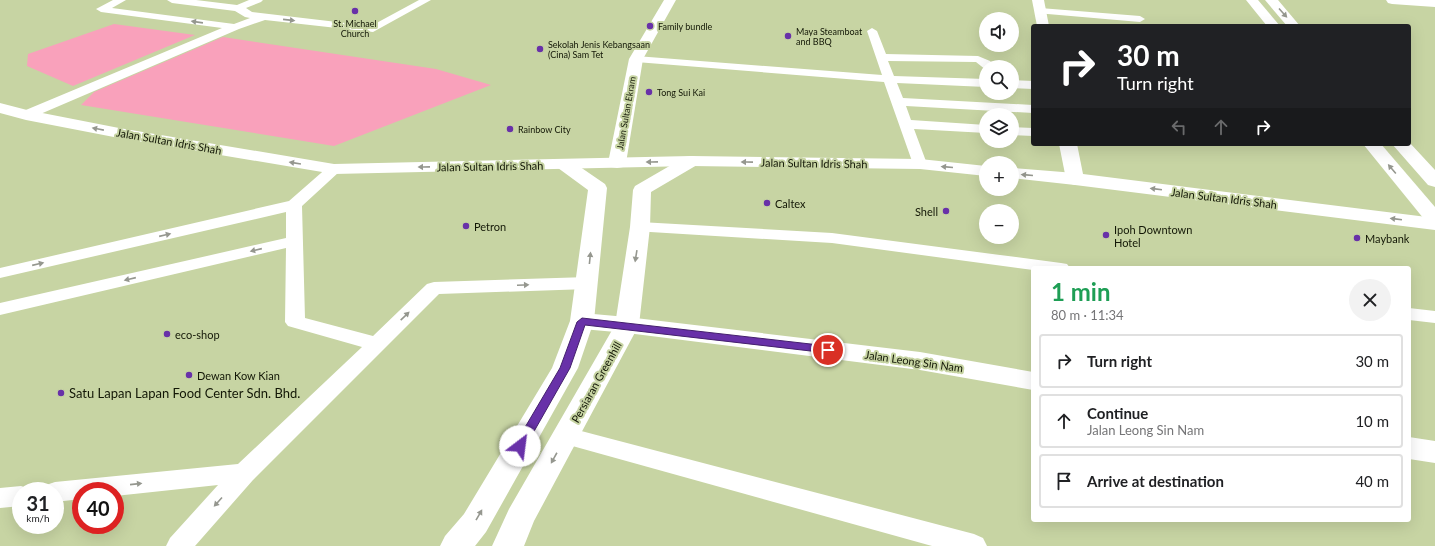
<!DOCTYPE html>
<html lang="en">
<head>
<meta charset="utf-8">
<style>
  :root { --surface:#fff; --page:#f2f2f2; --text:#202124; --muted:#757577; --line:#e0e0e0 }
  body { margin:0; font-family:Lato,sans-serif; background:var(--page); color:var(--text); height:100vh; display:flex; flex-direction:column; font-size:15px; white-space:nowrap }
  * { box-sizing:border-box; margin:0 }
  p { font-size:13px; color:var(--muted) }
  .icon { flex:none; width:22px; height:22px; fill:none; stroke:currentColor; stroke-width:2; stroke-linecap:round; stroke-linejoin:round }
  .map { position:relative; flex:1; overflow:hidden }
  .drawer { position:absolute; left:1031px; top:266px; width:380px; height:256px; display:flex; flex-direction:column; background:var(--surface); border-radius:4px; box-shadow:0 4px 16px #0002 }
  .drawer>* { flex:none }
  .top-card { position:absolute; left:1031px; top:24px; width:380px; height:122px; border-radius:4px; box-shadow:0 4px 16px #0002; background:#202124; color:#fff; overflow:hidden }
  .buttons { position:absolute; left:979px; top:12px; display:grid; gap:8px }
  .buttons a { display:grid; place-items:center; width:40px; height:40px; border-radius:50%; background:var(--surface); box-shadow:0 4px 16px #0002; font-size:20px }
  .speed { position:absolute; left:12px; top:482px; display:flex; gap:8px; font-size:20px; font-weight:700; text-align:center }
  .speed>* { display:grid; place-content:center; width:52px; height:52px; border-radius:50%; background:var(--surface); box-shadow:0 4px 16px #0002; line-height:1 }
  .speed small { font-size:10px; font-weight:400 }
  .speed .limit { border:6px solid #d22; background:#fff; color:#111 }
  .pin { position:absolute; display:grid; place-items:center; width:34px; height:34px; color:#fff; margin:-17px; border:2px solid #fff; border-radius:50%; box-shadow:0 1px 4px #0007 }
  .me { position:absolute; width:44px; margin:-22px; rotate:30deg; stroke-linejoin:round; filter:drop-shadow(0 0 3px #0008) }
  .turn { display:flex; align-items:center; gap:14px; height:84px; padding:0 20px; font-size:18px }
  .turn .icon { width:52px; height:52px; stroke-width:2.5 }
  .turn b { display:block; font-size:28px; line-height:34px }
  .lanes { display:flex; align-items:center; height:38px; padding:0 20px; background:#0003; justify-content:center; gap:20px; direction:ltr }
  .lanes .off { opacity:.35 }
  .round { display:grid; place-items:center; flex:none; width:42px; height:42px; border-radius:21px; background:var(--page) }
  .head { display:flex; align-items:center; justify-content:space-between; height:68px; padding:0 20px }
  h1 { font-size:24px; font-weight:700; line-height:30px; color:#1e9e55 }
  ul { padding:0; list-style:none }
  li { display:flex; align-items:center; gap:12px; height:54px; margin:0 8px 6px; padding:0 12px; border:2px solid var(--line); border-radius:4px }
  li div { flex:1 }
  li b { display:block; font-size:15px }
  li em { font-style:normal }
  .map>svg:first-child { display:block }
  .green { fill:#f9a1bb }
  .lines { fill:none; stroke-linecap:round; stroke-linejoin:round }
  .lane { fill:#fff; fill-rule:evenodd }
  .street { fill:#fff; fill-rule:evenodd }
  .secondary { fill:#fff; fill-rule:evenodd }
  .primary { fill:#fff; fill-rule:evenodd }
  .highway { fill:#fff; fill-rule:evenodd }
  .oneway { fill:#95978f }
  .route { fill:#6831a8; stroke:#44206d }
  .poi-dot { fill:#6831a8; stroke:#c7d4a3; stroke-width:1.5 }
  .labels { text-anchor:middle; dominant-baseline:central; stroke-width:4; stroke-linejoin:round; paint-order:stroke }
  .far-poi-label { font-size:9px; fill:#131706; stroke:#c7d4a3; text-anchor:start }
  .far-street-label { font-size:9px; fill:#131706; stroke:#c7d4a3 }
  .street-label { font-size:11px; fill:#131706; stroke:#c7d4a3 }
  .poi-label { font-size:11px; fill:#131706; stroke:#c7d4a3; text-anchor:start }
  .near-poi-label { font-size:13px; fill:#131706; stroke:#c7d4a3; text-anchor:start }
</style>
</head>
<body>
<div class="map">
<svg width="1435" height="546" viewBox="0 0 1435 546">
  <rect width="100%" height="100%" fill="#c7d4a3"/>
  <g class="green">
    <path d="M114,24L195,35L73,86L27,66L28,54Z"/>
    <path d="M223,37L436,69L491,85L334,146L81,105L94,92Z"/>
  </g>
  <g class="lines">
    <g class="lane">
      <path d="M113,0H126L112,8L234,24L250,18L245,17L235,11L172,3L167,0H196L237,5L249,0H263L261,2L246,8L252,12L371,26L419,0H431L373,32L265,20L239,29L31,118H21L19,115L21,112L222,28L101,12L96,9Z"/>
      <path d="M1040,8L1140,16L1145,19L1140,22L1036,13L1035,11L1036,9Z"/>
      <path d="M872,28L877,31L886,54L978,56L990,61L996,67H986V70L976,62L888,61L894,76L986,79V87L897,83L903,98L1033,105V113L906,106L911,120L986,125V133L914,129L927,164L925,167L920,168L915,167L913,164L884,82L636,62L632,61L630,59L632,57L636,56L882,75L867,31Z"/>
      <path d="M1012,80L1033,81V89L1012,88Z"/>
      <path d="M1012,127L1033,128V136L1012,135Z"/>
      <path d="M334,165L339,166L341,169L339,172L302,206L305,318L373,336L427,284L434,282L588,277L594,279L597,283L594,287L588,289L439,294L253,480L195,546H166L170,538L218,485L115,496V491H81V499L55,502V491H43L46,485L55,482L238,464L362,347L288,326L285,322L286,248L0,315V303L286,238V212L0,278V268L289,201L329,166Z"/>
      <path d="M640,222L832,233L1061,263L1067,264L1070,268H1033V270L832,243L634,231L632,227L634,223Z"/>
      <path d="M1409,308L1435,311V323L1409,320Z"/>
      <path d="M566,427L974,534L983,538L987,546H932L558,442L555,436L558,430Z"/>
      <path d="M21,486L30,489L31,491H21V506L0,508V488Z"/>
    </g>
    <g class="street">
      <path d="M1032,0H1044L1049,26H1037Z"/>
      <path d="M1386,0H1435V7L1392,4L1388,3Z"/>
      <path d="M1059,144H1077L1084,179L1082,183L1075,185L1068,183L1066,179Z"/>
      <path d="M582,313L627,317L920,352L1033,372V390L920,370L627,333L582,329L574,326L570,321L574,316Z"/>
      <path d="M1409,437L1435,441V463L1409,459Z"/>
    </g>
    <g class="secondary">
      <path d="M664,0H676L643,59L626,163L623,167L617,168L611,167L608,163L629,59Z"/>
      <path d="M691,156L697,157L700,161L697,165L651,192L650,227L639,325L534,521L524,546H492L509,509L615,325L630,227L633,190L635,186L685,157Z"/>
      <path d="M564,159L570,160L605,184L607,188L594,321L578,368L486,532L475,546H440L445,536L464,514L552,368L570,321L588,190L558,168L555,164L558,160Z"/>
    </g>
    <g class="primary">
      <path d="M1246,0H1258L1280,26H1267Z"/>
      <path d="M1265,0H1278L1300,26H1287Z"/>
      <path d="M1409,142L1435,170V187L1428,185L1392,144H1409Z"/>
      <path d="M1363,144H1381L1435,207V226L1428,224Z"/>
    </g>
    <g class="highway">
      <path d="M0,103L27,110L119,128L334,164L691,156L920,159L986,166V176L920,169L691,166L334,174L119,138L26,120L0,113Z"/>
      <path d="M1012,168L1075,173L1435,218V230L1075,185L1012,178Z"/>
    </g>
  </g>
  <defs><path id="oneway-solid" d="M-6-.8H1V-3.2L6.5 0L1 3.2V.8H-6Z"/></defs>
  <g class="oneway">
    <use href="#oneway-solid" transform="translate(1283 13) rotate(48)"/>
    <use href="#oneway-solid" transform="translate(289 20) rotate(6)"/>
    <use href="#oneway-solid" transform="translate(197 22) rotate(-172)"/>
    <use href="#oneway-solid" transform="translate(98 129) rotate(-169)"/>
    <use href="#oneway-solid" transform="translate(652 162) rotate(179)"/>
    <use href="#oneway-solid" transform="translate(747 162) rotate(-179)"/>
    <use href="#oneway-solid" transform="translate(295 163) rotate(-171)"/>
    <use href="#oneway-solid" transform="translate(424 167) rotate(179)"/>
    <use href="#oneway-solid" transform="translate(947 167) rotate(-175)"/>
    <use href="#oneway-solid" transform="translate(1392 169) rotate(-130)"/>
    <use href="#oneway-solid" transform="translate(1027 175) rotate(-175)"/>
    <use href="#oneway-solid" transform="translate(1156 189) rotate(-173)"/>
    <use href="#oneway-solid" transform="translate(1396 219) rotate(-173)"/>
    <use href="#oneway-solid" transform="translate(165 235) rotate(-13)"/>
    <use href="#oneway-solid" transform="translate(256 250) rotate(167)"/>
    <use href="#oneway-solid" transform="translate(636 256) rotate(99)"/>
    <use href="#oneway-solid" transform="translate(590 258) rotate(-84)"/>
    <use href="#oneway-solid" transform="translate(38 264) rotate(-13)"/>
    <use href="#oneway-solid" transform="translate(130 279) rotate(167)"/>
    <use href="#oneway-solid" transform="translate(523 285) rotate(-2)"/>
    <use href="#oneway-solid" transform="translate(405 316) rotate(-44)"/>
    <use href="#oneway-solid" transform="translate(554 458) rotate(119)"/>
    <use href="#oneway-solid" transform="translate(136 484) rotate(-6)"/>
    <use href="#oneway-solid" transform="translate(218 502) rotate(132)"/>
    <use href="#oneway-solid" transform="translate(479 515) rotate(-60)"/>
  </g>
  <path class="route" d="M582,318L828,346L833,350L828,353L585,325L570,368L524,449L520,450L516,449L514,446L560,368L577,322Z"/>
  <g class="poi-dot">
    <circle cx="355" cy="11" r="4"/>
    <circle cx="650" cy="26" r="4"/>
    <circle cx="788" cy="36" r="4"/>
    <circle cx="540" cy="49" r="4"/>
    <circle cx="649" cy="92" r="4"/>
    <circle cx="510" cy="129" r="4"/>
    <circle cx="767" cy="203" r="4"/>
    <circle cx="946" cy="211" r="4"/>
    <circle cx="466" cy="226" r="4"/>
    <circle cx="1106" cy="235" r="4"/>
    <circle cx="1357" cy="238" r="4"/>
    <circle cx="167" cy="334" r="4"/>
    <circle cx="189" cy="375" r="4"/>
    <circle cx="61" cy="393" r="4"/>
  </g>
  <g class="labels">
    <g class="far-poi-label">
      <text x="355" y="23" text-anchor="middle">St. Michael<tspan x="355" dy="10">Church</tspan></text>
      <text x="658" y="26">Family bundle</text>
      <text x="796" y="31">Maya Steamboat<tspan x="796" dy="10">and BBQ</tspan></text>
      <text x="548" y="44">Sekolah Jenis Kebangsaan<tspan x="548" dy="10">(Cina) Sam Tet</tspan></text>
      <text x="657" y="92">Tong Sui Kai</text>
      <text x="518" y="129">Rainbow City</text>
    </g>
    <g class="far-street-label">
      <text transform="translate(626 113) rotate(-80)">Jalan Sultan Ekram</text>
    </g>
    <g class="street-label">
      <text transform="translate(169 141) rotate(10)">Jalan Sultan Idris Shah</text>
      <text transform="translate(814 163) rotate(1)">Jalan Sultan Idris Shah</text>
      <text transform="translate(490 166) rotate(-1)">Jalan Sultan Idris Shah</text>
      <text transform="translate(1224 198) rotate(7)">Jalan Sultan Idris Shah</text>
      <text transform="translate(914 361) rotate(8)">Jalan Leong Sin Nam</text>
      <text transform="translate(596 382) rotate(-61)">Persiaran Greenhill</text>
    </g>
    <g class="poi-label">
      <text x="775" y="203">Caltex</text>
      <text x="938" y="211" text-anchor="end">Shell</text>
      <text x="474" y="226">Petron</text>
      <text x="1114" y="229">Ipoh Downtown<tspan x="1114" dy="13">Hotel</tspan></text>
      <text x="1365" y="238">Maybank</text>
      <text x="175" y="334">eco-shop</text>
      <text x="197" y="375">Dewan Kow Kian</text>
    </g>
    <g class="near-poi-label">
      <text x="69" y="393">Satu Lapan Lapan Food Center Sdn. Bhd.</text>
    </g>
  </g>
</svg>
<div class="buttons">
<a><svg class="icon" aria-label="sound" viewBox="0 0 24 24"><path d="M4 9h4l5-4v14l-5-4H4zM17 9q2 3 0 6"/></svg></a>
<a><svg class="icon" aria-label="search" viewBox="0 0 24 24"><circle cx="10" cy="10" r="6"/><path d="M15 15l6 6"/></svg></a>
<a><svg class="icon" aria-label="layers" viewBox="0 0 24 24"><path d="M12 4l9 5-9 5-9-5zM3 14l9 5 9-5"/></svg></a>
<a>+</a>
<a>−</a>
</div>
<div class="speed"><div>31<small>km/h</small></div><div class="limit">40</div></div>
<div class="pin" style="left:828px;top:350px;background:#d93025"><svg class="icon" aria-label="arrive" viewBox="0 0 24 24"><path d="M6 21V4h12l-3 4 3 4H6"/></svg></div>
<svg class="me" style="left:520px;top:446px" viewBox="-20 -20 40 40"><circle r="19" fill="#fff"/><path d="M0-13L10 11 0 6-10 11z" fill="#6831a8"/></svg>
<div class="top-card">
<div class="turn"><svg class="icon" aria-label="right" viewBox="0 0 24 24"><path d="M7 20v-9h11M14 6l5 5-5 5"/></svg><div><b>30 m</b>Turn right</div></div>
<div class="lanes"><svg class="icon off" aria-label="left" viewBox="0 0 24 24"><path d="M17 20v-9H6M10 6l-5 5 5 5"/></svg><svg class="icon off" aria-label="ahead" viewBox="0 0 24 24"><path d="M12 20V5M6 11l6-6 6 6"/></svg><svg class="icon" aria-label="right" viewBox="0 0 24 24"><path d="M7 20v-9h11M14 6l5 5-5 5"/></svg></div>
</div>
<section class="drawer">
<div class="head"><div><h1>1 min</h1><p>80 m · 11:34</p></div><a class="round"><svg class="icon" aria-label="close" viewBox="0 0 24 24"><path d="M6 6l12 12M18 6L6 18"/></svg></a></div>
<ul>
<li><svg class="icon" aria-label="right" viewBox="0 0 24 24"><path d="M7 20v-9h11M14 6l5 5-5 5"/></svg><div><b>Turn right</b></div><em>30 m</em></li>
<li><svg class="icon" aria-label="ahead" viewBox="0 0 24 24"><path d="M12 20V5M6 11l6-6 6 6"/></svg><div><b>Continue</b><p>Jalan Leong Sin Nam</p></div><em>10 m</em></li>
<li><svg class="icon" aria-label="arrive" viewBox="0 0 24 24"><path d="M6 21V4h12l-3 4 3 4H6"/></svg><div><b>Arrive at destination</b></div><em>40 m</em></li>
</ul>
</section>
</div>
</body>
</html>
